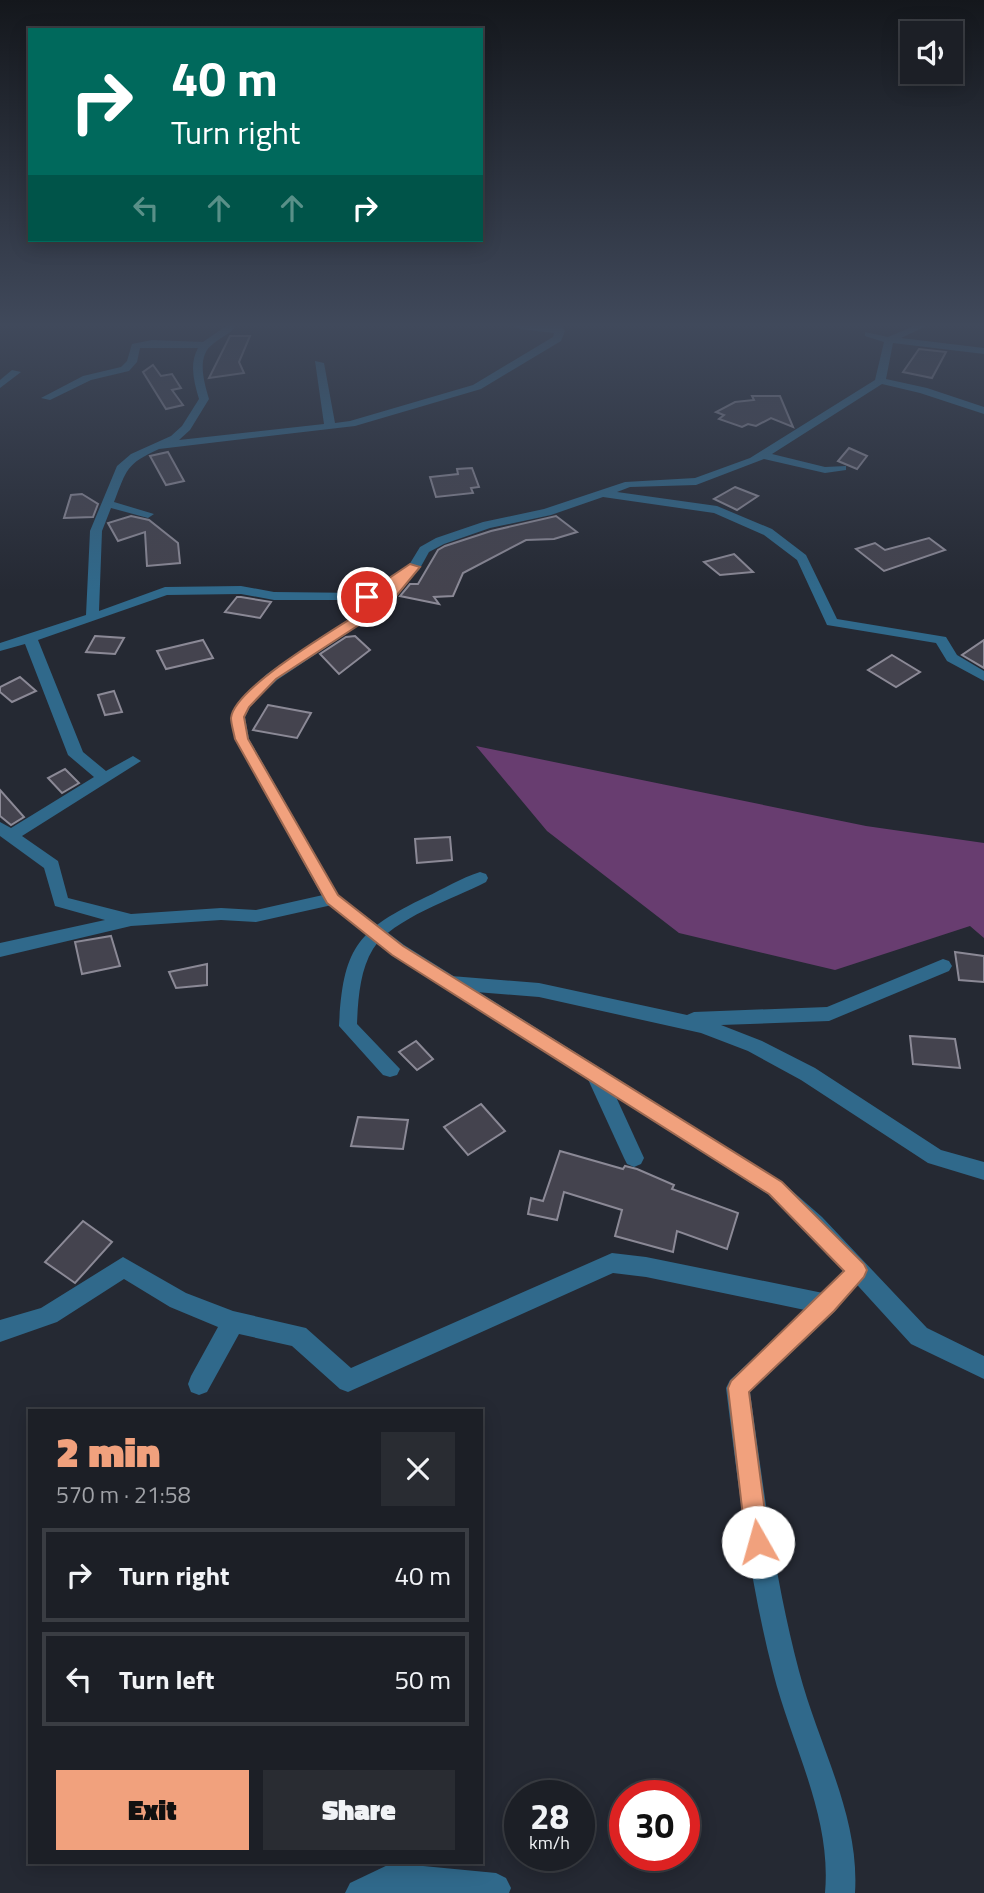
<!DOCTYPE html>
<html lang="en">
<head>
<meta charset="utf-8">
<style>
  :root { --surface:#1c1f26; --page:#292c32; --text:#f1f3f6; --muted:#a0a2a7; --line:#3a3d43; --accent:#f1a17d }
  body { margin:0; font-family:"Titillium Web",sans-serif; background:var(--page); color:var(--text); height:100vh; display:flex; flex-direction:column; font-size:26px; white-space:nowrap }
  * { box-sizing:border-box; margin:0 }
  p { font-size:23px; color:var(--muted) }
  .icon { flex:none; width:38px; height:38px; fill:none; stroke:currentColor; stroke-width:2; stroke-linecap:round; stroke-linejoin:round }
  .map { position:relative; flex:1; overflow:hidden }
  .details { position:absolute; left:28px; top:1409px; width:455px; height:455px; display:flex; flex-direction:column; background:var(--surface); border-radius:0px; box-shadow:0 4px 18px #0003,0 0 0 2px var(--line) }
  .details>* { flex:none }
  .top-card { position:absolute; left:28px; top:28px; width:455px; height:214px; border-radius:0px; box-shadow:0 4px 18px #0003,0 0 0 2px var(--line); background:#00695c; color:#fff; overflow:hidden }
  .tools { position:absolute; left:900px; top:21px; display:grid; gap:14px }
  .tools a { display:grid; place-items:center; width:63px; height:63px; border-radius:0px; background:var(--surface); box-shadow:0 4px 18px #0003,0 0 0 2px var(--line); font-size:35px }
  .speed { position:absolute; left:504px; top:1780px; display:flex; gap:14px; font-size:35px; font-weight:700; text-align:center }
  .speed>* { display:grid; place-content:center; width:91px; height:91px; border-radius:50%; background:var(--surface); box-shadow:0 4px 18px #0003,0 0 0 2px var(--line); line-height:1 }
  .speed small { font-size:18px; font-weight:400 }
  .speed .limit { border:10px solid #d22; background:#fff; color:#111 }
  .pin { position:absolute; display:grid; place-items:center; width:60px; height:60px; color:#fff; margin:-30px; border:4px solid #fff; border-radius:50%; box-shadow:0 2px 7px #0007 }
  .me { position:absolute; width:77px; margin:-38px; rotate:353deg; stroke-linejoin:round; filter:drop-shadow(0 0 5px #0008) }
  .turn { display:flex; align-items:center; gap:24px; height:147px; padding:0 28px; font-size:32px }
  .turn .icon { width:91px; height:91px; stroke-width:2.5 }
  .turn b { display:block; font-size:49px; line-height:60px }
  .lanes { display:flex; align-items:center; height:66px; padding:0 28px; background:#0003; justify-content:center; gap:35px; direction:ltr }
  .lanes .off { opacity:.35 }
  .round { display:grid; place-items:center; flex:none; width:74px; height:74px; border-radius:0px; background:var(--page) }
  .summary { display:flex; align-items:center; justify-content:space-between; height:119px; padding:0 28px }
  h1 { font-size:42px; font-weight:800; line-height:52px; color:var(--accent) }
  .cta { display:flex; gap:14px; margin-top:auto; padding:14px 28px }
  .cta a { flex:1; height:80px; border-radius:0px; background:var(--accent); color:#111; font-size:28px; font-weight:800; line-height:80px; text-align:center }
  .cta a+a { background:var(--page); color:var(--text) }
  ul { padding:0; list-style:none }
  li { display:flex; align-items:center; gap:21px; height:94px; margin:0 14px 10px; padding:0 14px; border:4px solid var(--line); border-radius:0px }
  li div { flex:1 }
  li b { display:block; font-size:26px }
  li em { font-style:normal }
  .map>svg:first-child { display:block }
  .green { fill:#683d70 }
  .building { fill:#44434e; stroke:#8b8996; stroke-width:2 }
  .lines { fill:none; stroke-linecap:round; stroke-linejoin:round }
  .minor { fill:#30698b; fill-rule:evenodd }
  .tertiary { fill:#30698b; fill-rule:evenodd }
  .route { fill:#f1a17d; stroke:#9d6951; stroke-width:2 }
</style>
</head>
<body>
<div class="map">
<svg width="984" height="1893" viewBox="0 0 984 1893">
  <rect width="100%" height="100%" fill="#252933"/>
  <path class="green" d="M476,746L866,826L984,843V938L970,926L835,970L679,933L547,831Z"/>
  <g class="building">
    <path d="M230,336H250L239,362L244,373L209,378Z"/>
    <path d="M919,349L946,352L932,378L903,372Z"/>
    <path d="M153,365L161,376L172,374L181,388L172,390L183,405L166,409L143,372Z"/>
    <path d="M752,396H780L793,427L771,418L756,426L748,424L742,427L719,419L724,415L716,412L735,402L754,400Z"/>
    <path d="M849,448L867,456L857,469L838,461Z"/>
    <path d="M168,452L184,481L166,485L150,456Z"/>
    <path d="M472,468L479,487L471,488L473,493L436,497L430,477L458,474L457,469Z"/>
    <path d="M735,487L758,496L737,510L714,499Z"/>
    <path d="M82,494L98,504L93,517L64,518L71,495Z"/>
    <path d="M131,516L149,520L178,543L180,563L147,566L145,532L118,541L108,523Z"/>
    <path d="M556,516L577,532L554,539L526,540L463,573L453,596L434,597L439,604L400,596L410,584H418L438,550L445,546L491,531Z"/>
    <path d="M929,538L945,550L884,571L856,549L875,543L885,550Z"/>
    <path d="M734,554L753,572L720,575L704,562Z"/>
    <path d="M237,597H241L271,602L260,618L225,612Z"/>
    <path d="M95,636L124,638L115,654L86,652Z"/>
    <path d="M355,636L370,650L339,674L320,654L346,637Z"/>
    <path d="M203,640L213,658L166,669L157,651Z"/>
    <path d="M984,640V668L962,655Z"/>
    <path d="M892,655L920,672L896,687L868,670Z"/>
    <path d="M20,677L36,691L12,702L0,692V687Z"/>
    <path d="M114,691L122,712L105,715L98,695Z"/>
    <path d="M268,705L311,713L297,738L253,730Z"/>
    <path d="M65,769L79,783L62,793L48,778Z"/>
    <path d="M0,790L24,817L11,825L0,816Z"/>
    <path d="M450,837L452,860L417,863L415,839Z"/>
    <path d="M111,936L120,966L82,974L75,942Z"/>
    <path d="M955,952L984,956V982L959,980Z"/>
    <path d="M207,964V985L176,988L169,972Z"/>
    <path d="M910,1036L955,1039L960,1068L913,1064Z"/>
    <path d="M416,1041L433,1059L417,1070L399,1052Z"/>
    <path d="M481,1104L505,1131L468,1155L444,1127Z"/>
    <path d="M358,1117L408,1120L403,1149L351,1146Z"/>
    <path d="M560,1151L623,1169L625,1166L637,1169L674,1185L672,1189L738,1213L727,1249L677,1231L673,1252L615,1236L622,1210L564,1192L557,1220L528,1214L531,1198L543,1201Z"/>
    <path d="M83,1221L112,1242L75,1283L45,1262Z"/>
  </g>
  <g class="lines">
    <g class="minor">
      <path d="M226,326H236C229,335 221,337 213,344C196,356 204,382 209,399L190,430L179,440L324,424L315,361L324,363L335,423L350,421L473,385L553,337L554,333L520,329L515,326H561L565,331L561,341L481,389L355,426L159,449C126,464 127,469 114,502L154,514L148,518L111,508L102,531L99,611L165,587L241,586L274,592L364,593L409,565L420,547L436,538L483,522L544,509L625,482L695,478L750,458L875,380L884,342L865,336V332L888,337L914,326H926L901,338L984,348V354L893,343L886,379L927,388L984,407V414L920,393L882,384L772,454L825,467L846,466V470L825,473L764,459L696,485L630,487L617,492L717,506L772,529L806,555L837,619L946,637L957,655L984,671V681L947,661L936,643L827,625L797,560L764,535L714,513L603,497L551,515L490,528L444,544L429,552L419,570L372,600H274L241,594L167,595L38,640L83,752L106,771L133,756L141,761L22,836L58,861L68,898L131,914L221,908L256,910L332,893L340,899L332,905L256,922L221,920L131,926L0,957V943L105,920L55,906L44,868L0,836V822L11,828L94,777L68,755L25,644L0,651V643L86,615L90,531L117,466L131,454L171,436L182,426L199,399C194,382 189,364 198,348H140L137,362L129,371L91,380L50,400L41,398L83,376L121,367L127,361L132,344L152,340L203,342Z"/>
      <path d="M12,370L21,372L0,388V380Z"/>
      <path d="M480,872L486,874L488,878L486,882C454,899 393,918 373,949C360,970 358,999 357,1024L400,1069L397,1075L390,1077L383,1075L339,1026C343,948 357,930 426,897C443,889 461,878 480,872Z"/>
      <path d="M943,959L949,961L952,966L949,971L829,1021L721,1025L762,1041L815,1068L941,1150L984,1162V1180L928,1163L801,1080L748,1051L701,1033L539,997L451,990L445,988L442,983L445,978L451,976L539,983L687,1015L694,1012L827,1007Z"/>
      <path d="M596,1067L603,1069L606,1075L644,1158L641,1164L634,1167L627,1164L624,1158L586,1075L589,1069Z"/>
      <path d="M612,1253L646,1257L823,1293L849,1264L857,1261L865,1264L868,1271L835,1311L750,1392C763,1486 775,1580 799,1671C818,1744 860,1816 855,1893H825C832,1816 791,1744 773,1672C749,1579 738,1483 726,1388L730,1380L805,1310L646,1277L613,1273L348,1392L340,1389L292,1346L239,1334L207,1392L199,1395L191,1392L188,1384L191,1376L218,1327L170,1307L124,1279L57,1322L0,1342V1320L41,1308L123,1257L186,1293L233,1311L306,1328L351,1368Z"/>
      <path d="M392,1863L496,1873L506,1878L511,1888L509,1893H345L350,1883Z"/>
    </g>
    <path class="tertiary" d="M414,563L420,567L388,606L277,680L261,695L250,707L245,717L249,739L338,895L404,945L782,1182L822,1217L927,1328L984,1356V1379L911,1344L808,1231L768,1194L392,955L326,903L235,739L231,717L238,702L267,674L378,600L409,564Z"/>
  </g>
  <linearGradient id="sky" x2="0" y2="1"><stop stop-color="#14171c"/><stop offset="0.55" stop-color="#40495b"/><stop offset="1" stop-color="#40495b" stop-opacity="0"/></linearGradient>
  <rect width="984" height="591" fill="url(#sky)"/>
  <path class="route" d="M410,564L420,567L388,606L276,679L249,707L244,717L248,739L338,895L403,946L782,1182L864,1264L867,1270L864,1277L834,1311L749,1392L769,1542L766,1550L758,1553L750,1550L746,1542L728,1388L731,1381L844,1271L769,1194L392,955L327,903L235,739C234,733 231,724 231,718C234,686 350,620 379,601L391,587L371,600L361,597Z"/>
</svg>
<div class="tools">
<a><svg class="icon" aria-label="sound" viewBox="0 0 24 24"><path d="M4 9h4l5-4v14l-5-4H4zM17 9q2 3 0 6"/></svg></a>
</div>
<div class="speed"><div>28<small>km/h</small></div><div class="limit">30</div></div>
<div class="pin" style="left:367px;top:597px;background:#d93025"><svg class="icon" aria-label="arrive" viewBox="0 0 24 24"><path d="M6 21V4h12l-3 4 3 4H6"/></svg></div>
<svg class="me" style="left:758px;top:1542px" viewBox="-20 -20 40 40"><circle r="19" fill="#fff"/><path d="M0-13L10 11 0 6-10 11z" fill="#f1a17d"/></svg>
<div class="top-card">
<div class="turn"><svg class="icon" aria-label="right" viewBox="0 0 24 24"><path d="M7 20v-9h11M14 6l5 5-5 5"/></svg><div><b>40 m</b>Turn right</div></div>
<div class="lanes"><svg class="icon off" aria-label="left" viewBox="0 0 24 24"><path d="M17 20v-9H6M10 6l-5 5 5 5"/></svg><svg class="icon off" aria-label="ahead" viewBox="0 0 24 24"><path d="M12 20V5M6 11l6-6 6 6"/></svg><svg class="icon off" aria-label="ahead" viewBox="0 0 24 24"><path d="M12 20V5M6 11l6-6 6 6"/></svg><svg class="icon" aria-label="right" viewBox="0 0 24 24"><path d="M7 20v-9h11M14 6l5 5-5 5"/></svg></div>
</div>
<section class="details">
<div class="summary"><div><h1>2 min</h1><p>570 m · 21:58</p></div><a class="round"><svg class="icon" aria-label="close" viewBox="0 0 24 24"><path d="M6 6l12 12M18 6L6 18"/></svg></a></div>
<ul>
<li><svg class="icon" aria-label="right" viewBox="0 0 24 24"><path d="M7 20v-9h11M14 6l5 5-5 5"/></svg><div><b>Turn right</b></div><em>40 m</em></li>
<li><svg class="icon" aria-label="left" viewBox="0 0 24 24"><path d="M17 20v-9H6M10 6l-5 5 5 5"/></svg><div><b>Turn left</b></div><em>50 m</em></li>
</ul>
<div class="cta"><a>Exit</a><a>Share</a></div>
</section>
</div>
</body>
</html>
